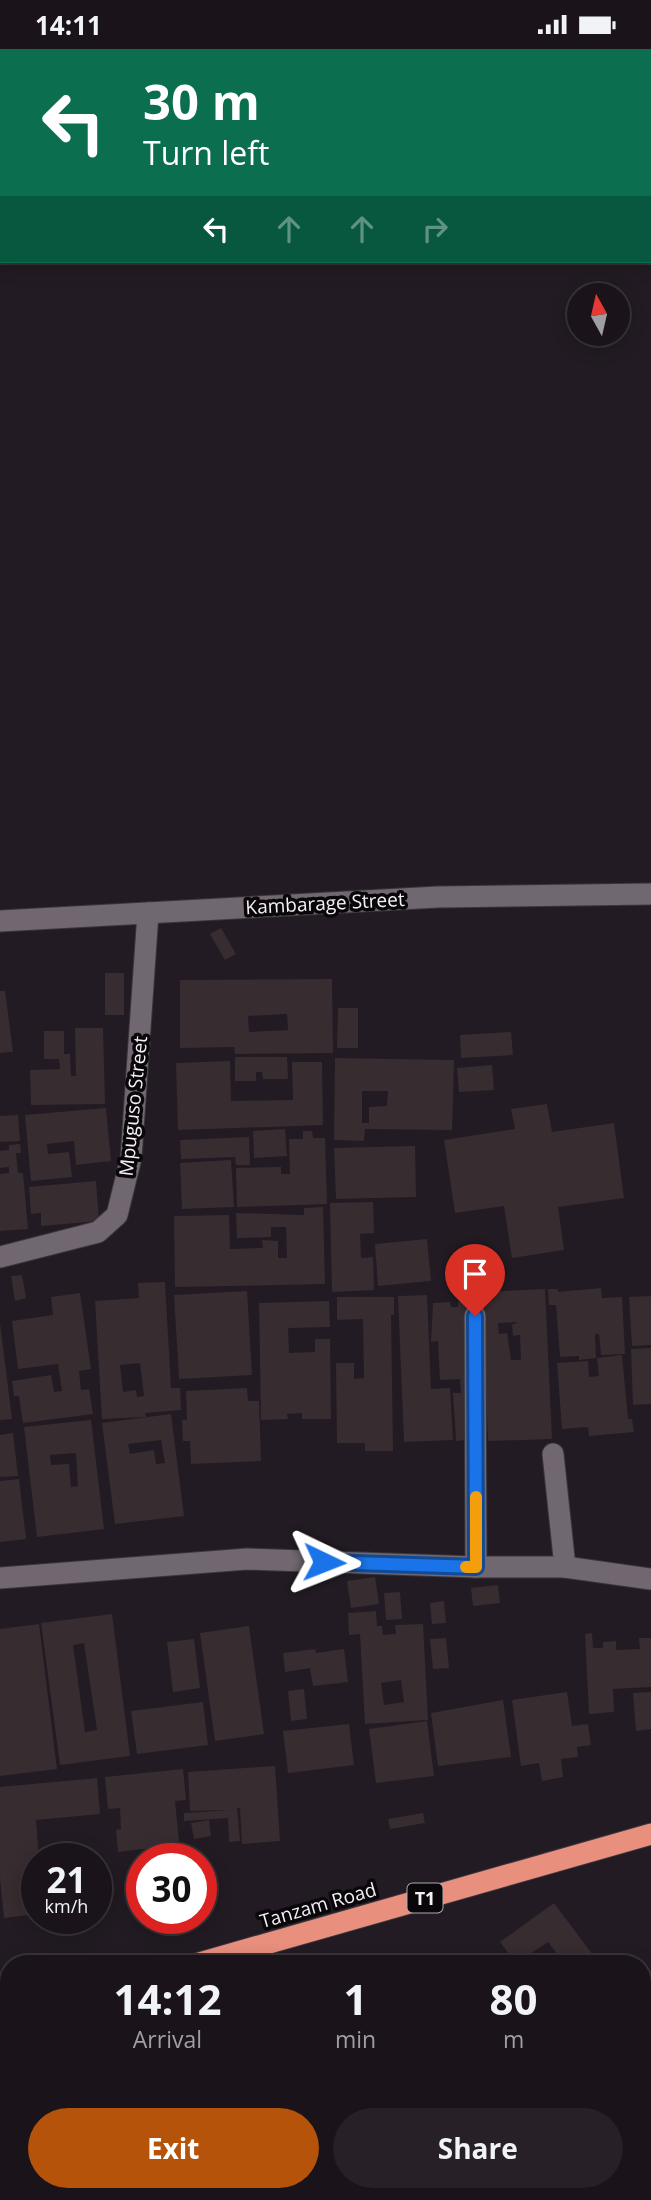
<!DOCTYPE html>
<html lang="en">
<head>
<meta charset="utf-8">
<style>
  :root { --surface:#1a141a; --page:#272127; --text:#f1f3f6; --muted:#9f9ea2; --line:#383339; --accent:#b45309 }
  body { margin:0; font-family:"Open Sans",sans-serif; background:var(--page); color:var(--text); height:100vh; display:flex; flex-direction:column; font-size:26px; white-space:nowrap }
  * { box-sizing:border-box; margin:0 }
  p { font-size:23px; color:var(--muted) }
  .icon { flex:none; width:38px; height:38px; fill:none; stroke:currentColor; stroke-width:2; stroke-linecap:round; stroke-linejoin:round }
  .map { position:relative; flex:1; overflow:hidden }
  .drawer { position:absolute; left:0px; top:1906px; width:651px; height:247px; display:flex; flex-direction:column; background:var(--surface); border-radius:28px 28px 0 0; box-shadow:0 4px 18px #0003,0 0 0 2px var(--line) }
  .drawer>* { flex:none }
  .hud { position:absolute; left:0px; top:0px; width:651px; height:214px; box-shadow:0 4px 18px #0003,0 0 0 2px var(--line); background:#0b6e4f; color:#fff; overflow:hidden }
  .needle { width:46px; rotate:352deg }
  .tools { position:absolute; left:567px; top:234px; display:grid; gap:14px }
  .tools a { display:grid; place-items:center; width:63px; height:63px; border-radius:50%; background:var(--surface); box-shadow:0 4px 18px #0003,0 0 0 2px var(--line); font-size:35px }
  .speed { position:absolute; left:21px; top:1794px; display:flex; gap:14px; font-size:35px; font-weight:700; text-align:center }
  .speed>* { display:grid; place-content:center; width:91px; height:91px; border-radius:50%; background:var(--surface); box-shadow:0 4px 18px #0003,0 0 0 2px var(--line); line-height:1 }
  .speed small { font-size:18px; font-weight:400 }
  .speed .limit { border:10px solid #d22; background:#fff; color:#111 }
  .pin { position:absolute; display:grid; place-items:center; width:60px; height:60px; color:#fff; margin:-72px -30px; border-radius:50% 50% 50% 0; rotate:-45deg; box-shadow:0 0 7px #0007 }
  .pin .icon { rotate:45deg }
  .me { position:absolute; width:77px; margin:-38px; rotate:92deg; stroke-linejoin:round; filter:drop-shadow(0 0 5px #0008) }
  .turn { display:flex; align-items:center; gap:24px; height:147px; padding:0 28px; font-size:32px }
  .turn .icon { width:91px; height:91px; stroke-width:2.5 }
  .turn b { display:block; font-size:49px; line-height:60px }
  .lanes { display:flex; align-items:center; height:66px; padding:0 28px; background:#0003; justify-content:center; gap:35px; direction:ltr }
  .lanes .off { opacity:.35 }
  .eta { display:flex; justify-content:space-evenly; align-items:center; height:119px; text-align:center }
  .eta b { font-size:42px; font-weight:700; line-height:49px }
  .button { display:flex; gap:14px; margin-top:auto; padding:14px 28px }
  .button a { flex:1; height:80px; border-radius:42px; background:var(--accent); color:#fff; font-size:28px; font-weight:700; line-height:80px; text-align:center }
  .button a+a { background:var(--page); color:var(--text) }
  .status { display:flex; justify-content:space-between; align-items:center; height:49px; padding:0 35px; background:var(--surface); direction:ltr }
  .status svg { height:19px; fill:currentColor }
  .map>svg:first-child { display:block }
  .built { fill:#2f2430 }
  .building { fill:#372c30; fill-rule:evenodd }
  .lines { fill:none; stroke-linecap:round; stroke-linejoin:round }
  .street-casing { stroke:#3a353b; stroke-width:23 }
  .highway-casing { stroke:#3a353b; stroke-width:23 }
  .street { stroke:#706771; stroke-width:21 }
  .highway { stroke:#e98f7e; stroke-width:21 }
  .route-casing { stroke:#114b97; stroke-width:18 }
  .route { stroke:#1a73e8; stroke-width:12 }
  .slow { stroke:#f59e0b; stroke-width:12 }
  .labels { text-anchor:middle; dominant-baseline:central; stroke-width:7; stroke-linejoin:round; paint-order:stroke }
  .shield { fill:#0a070a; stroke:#aeaaae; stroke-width:2 }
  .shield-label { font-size:18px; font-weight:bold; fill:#f4f0f5 }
  .street-label { font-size:19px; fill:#f4f0f5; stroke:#0a070a }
</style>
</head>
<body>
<div class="status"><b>14:11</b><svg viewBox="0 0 49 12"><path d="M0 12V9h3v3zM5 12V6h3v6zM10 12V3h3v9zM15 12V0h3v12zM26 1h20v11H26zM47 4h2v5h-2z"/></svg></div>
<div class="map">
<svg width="651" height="2151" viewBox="0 0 651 2151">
  <rect width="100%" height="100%" fill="#221b23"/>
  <g class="built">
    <path d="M0,0H348L2,2L0,156Z"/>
    <path d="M651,1954V2151H14L37,2144H642V1957Z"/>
  </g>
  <g class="building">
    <path d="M221,879L236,905L225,911L210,885Z"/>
    <rect x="105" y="924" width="19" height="42"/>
    <path d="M332,930L333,1004L235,1005L234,998L180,999V931ZM287,965L288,981L249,983L248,967Z"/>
    <path d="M0,942H5L13,1003L0,1004Z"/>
    <path d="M338,959H358V999H337Z"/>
    <path d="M75,979H103L105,1055L31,1056L30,1021L60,1020L59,1010H44V982H64V1005H70L71,1027H76Z"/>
    <path d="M511,983L513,1006L461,1009L460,986Z"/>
    <path d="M235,1008H287L288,1030H263L262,1023H256V1032H235Z"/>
    <path d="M335,1009L454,1011L452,1081L365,1080L364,1092L334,1091ZM362,1042H388L387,1057L369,1058V1074H362Z"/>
    <path d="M230,1012L231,1052L293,1051L292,1013H322L323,1076L178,1081L176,1014Z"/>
    <path d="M492,1016L494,1041L459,1043L457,1019Z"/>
    <path d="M547,1055L552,1083L614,1074L624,1149L558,1158L564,1201L512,1209L504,1157L455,1164L444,1091L515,1080L511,1060Z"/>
    <path d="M106,1059L111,1112L76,1116L74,1092L47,1095L48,1105L69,1103L72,1128L31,1132L25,1066Z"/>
    <path d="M18,1066L20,1092L0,1093V1067Z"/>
    <path d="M285,1080L287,1107L254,1109L253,1082Z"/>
    <path d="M303,1082H312L313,1089H325L327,1155L237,1158L236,1119L281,1118V1125H290L289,1090H303Z"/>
    <path d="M249,1088L250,1116H236L235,1108L181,1110L180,1091Z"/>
    <path d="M20,1095L21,1104H16L18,1124H23L28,1180L0,1182V1125L9,1124V1118L0,1119V1102L9,1101V1096Z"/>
    <path d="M415,1097L416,1148L336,1150L334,1099Z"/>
    <path d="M231,1111L234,1158L182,1160L180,1114Z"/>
    <path d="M96,1132L99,1172L41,1177V1164L31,1165L29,1138Z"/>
    <path d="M373,1153L374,1184L360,1185L361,1209L373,1208L374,1241L332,1243L330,1154Z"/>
    <path d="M323,1158L325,1235L175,1238L174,1167L229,1166L230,1200L263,1199L262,1191L278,1192V1209H287L286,1178H271V1188L237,1189L236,1164L304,1166V1159Z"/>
    <path d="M427,1190L431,1232L378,1237L375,1195Z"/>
    <path d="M22,1226L26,1249L15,1252L11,1227Z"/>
    <path d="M165,1233L171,1339H180L181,1361L145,1364L146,1368L102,1370L95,1252L139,1249L138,1234ZM140,1314L144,1347L137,1348L136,1341L123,1343L120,1316Z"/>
    <path d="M601,1239L602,1249L622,1248L625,1305L601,1306L599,1285H595L596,1309L579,1311V1307L560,1308L556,1256H549L548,1240H558V1243Z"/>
    <path d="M545,1240L552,1390L488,1392L482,1243ZM518,1273L512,1276L513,1287L520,1286L521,1311H511L507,1284L499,1285L498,1274Z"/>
    <path d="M247,1242L252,1326L179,1330L174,1246Z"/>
    <path d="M80,1244L91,1320L79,1322L81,1341L89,1340L93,1365L23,1374L19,1347H14L12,1332L51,1326L54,1343L62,1342L58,1315L18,1320L12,1272L53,1266L51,1248Z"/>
    <path d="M427,1246L431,1340L450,1339L453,1391L404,1393L398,1247Z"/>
    <path d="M651,1247V1296L632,1297L629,1248Z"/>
    <path d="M337,1248H394V1266H391L393,1402H365V1394H337L336,1314H354V1330L364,1329L363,1270L337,1271Z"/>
    <path d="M329,1252L330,1278L288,1279L289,1304L315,1303V1290H330L331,1370H302V1364L287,1365L288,1370L261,1371L259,1254Z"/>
    <path d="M480,1252L475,1390L456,1392L453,1344H461L460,1330L440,1331L438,1292L431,1293L433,1254L450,1253L451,1258H458V1253Z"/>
    <path d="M0,1274L12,1370L0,1371Z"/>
    <path d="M651,1299V1355L633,1356L631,1300Z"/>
    <path d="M622,1306L628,1370H632L634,1383L589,1387L588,1378L562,1380L557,1314L588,1312L589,1328L599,1327L597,1309Z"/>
    <path d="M247,1339L248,1352H259L261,1412L191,1415L190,1392H183L182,1371H187L186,1342Z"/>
    <path d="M171,1365L184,1467L115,1475L102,1374ZM161,1391L165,1414L156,1415L154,1401L130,1405L128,1395Z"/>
    <path d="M91,1371L104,1480L37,1488L24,1378ZM76,1404L78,1437L71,1438L69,1415L51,1416L50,1406Z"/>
    <path d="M13,1384L18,1427L0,1428V1386Z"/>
    <path d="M19,1430L26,1490L0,1493V1432Z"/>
    <path d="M375,1528L379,1555L351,1559L347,1532Z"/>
    <path d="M498,1536L500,1554L473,1557L471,1539Z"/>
    <path d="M400,1543L402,1570L386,1571L384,1544Z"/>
    <path d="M444,1552L446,1574L432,1575L430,1554Z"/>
    <path d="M376,1562L377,1577H382L383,1586L396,1585L395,1576L423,1575L428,1671L365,1675L360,1585L349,1586L348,1564ZM401,1631L404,1653L384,1656L381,1634Z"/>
    <path d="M112,1565L130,1707L60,1716L41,1574ZM84,1594L97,1681L85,1683L73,1596Z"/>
    <path d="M39,1575L57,1720L0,1727V1580Z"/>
    <path d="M249,1577L264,1685L215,1692L200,1584Z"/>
    <path d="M592,1584L593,1599H603V1593L616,1592V1601L640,1600L639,1589H651V1638L613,1640L614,1663L589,1665L585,1585Z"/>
    <path d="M446,1589L449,1619L433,1620L430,1590Z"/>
    <path d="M194,1590L200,1639L173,1643L167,1593Z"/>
    <path d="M315,1600L316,1604L344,1600L348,1633L313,1637L310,1619L285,1623L283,1604Z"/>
    <path d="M304,1640L307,1670L291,1672L288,1642Z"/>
    <path d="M567,1643L572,1677L588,1675L591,1696L577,1698L578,1708L561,1710L563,1728L542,1732L539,1714L521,1717L512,1651Z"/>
    <path d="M651,1643V1680L636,1682L633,1644Z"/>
    <path d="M503,1651L511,1708L438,1717L431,1664Z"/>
    <path d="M203,1653L208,1696L137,1705L131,1662Z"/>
    <path d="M427,1672L434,1727L376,1734L369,1680Z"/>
    <path d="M349,1675L354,1716L288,1724L283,1682Z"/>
    <path d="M275,1717L280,1792L242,1795L240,1759H237L240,1792L229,1793L228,1769L184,1772V1764L230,1761L190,1762L188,1723Z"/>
    <path d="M183,1720L186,1751L175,1752L179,1792L167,1793V1797L118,1803L116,1781L121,1780L120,1759L108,1760L105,1728Z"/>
    <path d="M97,1729L100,1765L36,1771L39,1810H37V1865L4,1869L0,1829V1738Z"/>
    <path d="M423,1764L425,1774L390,1780L388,1770Z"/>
    <path d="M209,1771L211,1787L194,1790L191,1774Z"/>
    <path d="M554,1854L599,1914H564L548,1893L516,1914L500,1893Z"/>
  </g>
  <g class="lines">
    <defs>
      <g id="street">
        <path d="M0,872L438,848L651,845"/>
        <path d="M0,1208L98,1183L117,1166L131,1109L148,864"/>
        <path d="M475,1267L476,1518"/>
        <path d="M553,1405L565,1518"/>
        <path d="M0,1529L247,1510L476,1518H565L651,1530"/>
      </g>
      <g id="highway">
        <path d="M199,1914L651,1785"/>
        <path d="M0,1991L9,1988"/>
      </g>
    </defs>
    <use href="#street" class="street-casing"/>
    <use href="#highway" class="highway-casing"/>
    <use href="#street" class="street"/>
    <use href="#highway" class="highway"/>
  </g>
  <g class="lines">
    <defs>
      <path id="route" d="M324,1513L476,1518L475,1267"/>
    </defs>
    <use href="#route" class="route-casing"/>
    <use href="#route" class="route"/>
    <path class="slow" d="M466,1518H476V1448"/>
  </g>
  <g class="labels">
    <rect class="shield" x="407.5" y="1834.5" width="35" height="29" rx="5"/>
    <g class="shield-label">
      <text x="425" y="1849">T1</text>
    </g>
    <g class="street-label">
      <text transform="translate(325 854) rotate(-3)">Kambarage Street</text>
      <text transform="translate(133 1057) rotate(-84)">Mpuguso Street</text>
      <text transform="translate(318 1856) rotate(-16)">Tanzam Road</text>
    </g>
  </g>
</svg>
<div class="tools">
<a><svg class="needle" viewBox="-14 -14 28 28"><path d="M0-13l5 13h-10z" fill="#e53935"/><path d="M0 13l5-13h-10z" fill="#9f9ea2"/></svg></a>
</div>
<div class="speed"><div>21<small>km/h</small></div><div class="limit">30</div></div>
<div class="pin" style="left:475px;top:1267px;background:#d93025"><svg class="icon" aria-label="arrive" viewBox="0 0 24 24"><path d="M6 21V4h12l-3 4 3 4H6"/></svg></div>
<svg class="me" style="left:324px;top:1513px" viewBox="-20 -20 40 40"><path d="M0-17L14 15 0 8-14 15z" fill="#1a73e8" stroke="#fff" stroke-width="4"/></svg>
<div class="hud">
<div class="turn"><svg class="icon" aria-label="left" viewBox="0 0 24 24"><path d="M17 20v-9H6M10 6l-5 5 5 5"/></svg><div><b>30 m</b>Turn left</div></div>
<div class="lanes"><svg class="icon" aria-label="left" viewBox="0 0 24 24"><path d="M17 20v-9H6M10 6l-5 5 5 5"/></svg><svg class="icon off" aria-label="ahead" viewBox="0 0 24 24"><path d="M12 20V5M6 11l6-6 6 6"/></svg><svg class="icon off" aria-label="ahead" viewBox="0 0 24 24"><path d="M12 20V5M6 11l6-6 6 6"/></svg><svg class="icon off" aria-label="right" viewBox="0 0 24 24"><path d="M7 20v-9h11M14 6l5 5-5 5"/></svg></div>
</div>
<section class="drawer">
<div class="eta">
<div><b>14:12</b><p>Arrival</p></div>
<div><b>1</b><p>min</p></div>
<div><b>80</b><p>m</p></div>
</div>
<div class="button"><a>Exit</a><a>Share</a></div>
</section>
</div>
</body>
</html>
